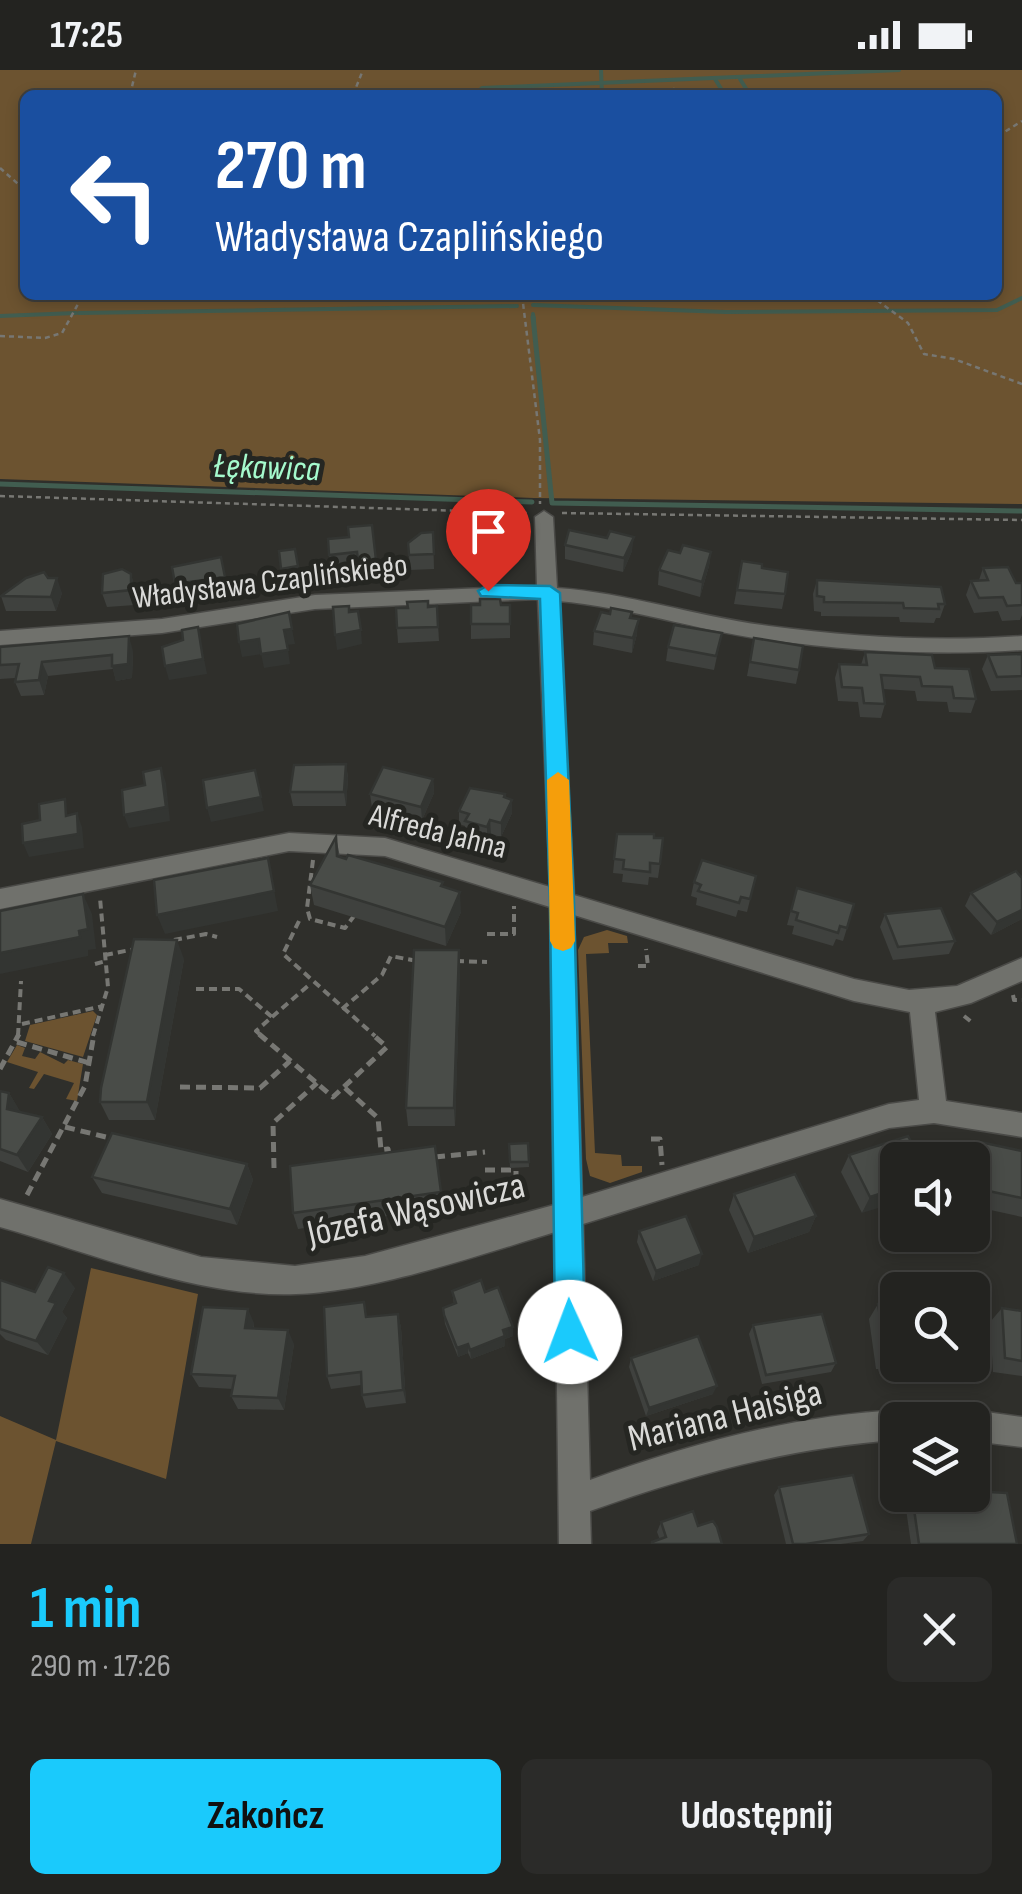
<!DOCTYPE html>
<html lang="pl">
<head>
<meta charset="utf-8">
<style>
  :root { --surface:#232320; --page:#2b2b29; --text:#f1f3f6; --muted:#a3a4a5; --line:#40403e; --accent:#1acafc }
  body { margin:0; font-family:"Sofia Sans Condensed",sans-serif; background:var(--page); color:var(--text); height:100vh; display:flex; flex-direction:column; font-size:38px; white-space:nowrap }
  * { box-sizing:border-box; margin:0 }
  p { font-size:32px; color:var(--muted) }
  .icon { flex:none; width:55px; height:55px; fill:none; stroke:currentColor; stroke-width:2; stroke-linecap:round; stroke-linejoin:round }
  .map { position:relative; height:1474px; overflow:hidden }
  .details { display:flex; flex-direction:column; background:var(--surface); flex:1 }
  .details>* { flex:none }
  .top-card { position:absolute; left:20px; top:20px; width:982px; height:210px; border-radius:15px; box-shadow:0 5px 15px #0003,0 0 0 2px var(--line); background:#1a4fa0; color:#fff; overflow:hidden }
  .buttons { position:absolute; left:880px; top:1072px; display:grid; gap:20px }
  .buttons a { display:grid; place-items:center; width:110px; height:110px; border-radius:15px; background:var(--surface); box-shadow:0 5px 15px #0003,0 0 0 2px var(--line); font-size:50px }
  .pin { position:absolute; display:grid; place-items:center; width:85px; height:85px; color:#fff; margin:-102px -42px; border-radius:50% 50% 50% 0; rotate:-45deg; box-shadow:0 0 10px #0007 }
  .pin .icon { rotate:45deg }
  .me { position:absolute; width:110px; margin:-55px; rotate:358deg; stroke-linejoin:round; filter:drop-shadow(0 0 8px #0008) }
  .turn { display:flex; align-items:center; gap:35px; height:210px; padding:0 30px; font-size:45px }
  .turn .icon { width:130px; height:130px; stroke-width:2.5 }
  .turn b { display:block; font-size:70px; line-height:85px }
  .round { display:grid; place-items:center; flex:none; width:105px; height:105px; border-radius:15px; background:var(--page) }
  .head { display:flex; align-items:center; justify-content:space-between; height:170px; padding:0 30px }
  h1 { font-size:60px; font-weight:700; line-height:75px; color:var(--accent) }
  .action { display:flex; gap:20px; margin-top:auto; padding:20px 30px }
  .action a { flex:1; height:115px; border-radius:15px; background:var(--accent); color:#111; font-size:40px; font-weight:700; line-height:115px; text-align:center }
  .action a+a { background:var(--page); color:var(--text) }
  .status { display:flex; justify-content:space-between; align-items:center; height:70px; padding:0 50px; background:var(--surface); direction:ltr }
  .status svg { height:28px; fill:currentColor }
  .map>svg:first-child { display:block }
  .green { fill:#6c5330; fill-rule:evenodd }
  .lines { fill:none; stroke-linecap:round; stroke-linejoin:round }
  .stream-far1 { stroke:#415d50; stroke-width:4 }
  .stream { stroke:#415d50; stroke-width:5 }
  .minor-casing { stroke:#4a4a47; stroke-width:3 }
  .path-far2 { stroke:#777773; stroke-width:2.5; stroke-dasharray:5 4; stroke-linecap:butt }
  .path-far1 { stroke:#777773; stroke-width:4; stroke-dasharray:8 5; stroke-linecap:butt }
  .path { stroke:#777773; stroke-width:5; stroke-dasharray:10 6; stroke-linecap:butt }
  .minor { fill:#70716c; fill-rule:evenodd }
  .wall { fill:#3f413e }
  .shaded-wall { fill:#333532 }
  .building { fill:#494c48; stroke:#333532; stroke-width:2.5 }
  .route { fill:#1acafc; stroke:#1183a4; stroke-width:2.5 }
  .slow { fill:#f59e0b }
  .labels { text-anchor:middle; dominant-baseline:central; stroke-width:10; stroke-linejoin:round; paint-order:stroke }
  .street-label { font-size:32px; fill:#dadad8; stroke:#252622 }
  .water-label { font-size:35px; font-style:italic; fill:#a5facd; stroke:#252622 }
  .near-street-label { font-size:38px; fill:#dadad8; stroke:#252622 }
</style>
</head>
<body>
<div class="status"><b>17:25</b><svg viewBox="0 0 49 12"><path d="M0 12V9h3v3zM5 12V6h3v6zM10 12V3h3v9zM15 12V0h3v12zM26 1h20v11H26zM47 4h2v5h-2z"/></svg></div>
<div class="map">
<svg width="1022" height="1474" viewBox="0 0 1022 1474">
  <rect width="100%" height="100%" fill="#2f2f2b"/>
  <g class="green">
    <path d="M0,0H1022V434L534,428L0,409ZM25,25H998V225H25Z"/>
    <path d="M607,860L627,866L628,873H608L609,883L586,884L595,1083L621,1085L622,1096H642V1102L610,1113L590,1106L586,1089L578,880L584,867Z"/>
    <path d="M93,941L97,945L83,987L25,971L30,955Z"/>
    <path d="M17,975L25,978L22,986L35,989L40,982L64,994L68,990L83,994L77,1031L66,1029L74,1013L44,1004L34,1019L29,1018L38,1002L7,992Z"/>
    <path d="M91,1198L198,1224L166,1409L56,1371L31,1474H0V1346L56,1370Z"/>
  </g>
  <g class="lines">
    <g class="stream-far1">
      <path d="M601,0L602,25"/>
      <path d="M715,9L725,25"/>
      <path d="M740,9L750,25"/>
      <path d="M474,25L482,18L899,0"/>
      <path d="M533,235L726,242L997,240L1022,228"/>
      <path d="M79,243L517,236"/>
      <path d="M533,244L534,250"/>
      <path d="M0,246L76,243"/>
    </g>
    <g class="stream">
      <path d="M533,247L552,433L1022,441"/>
      <path d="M0,414L532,432"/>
    </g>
    <defs>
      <g id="minor">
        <path d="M544,441L553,447L557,518C629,523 698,547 769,556C852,567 938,572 1022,566V580C938,586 852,581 769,570C698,561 630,537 558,531L574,825L854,909L909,920L957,916L1022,888V911L971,933L935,942L946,1031L1022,1043V1067L934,1053L889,1058L583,1154L590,1410C690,1374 791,1346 898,1340L909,1344L911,1350H898V1370C791,1377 691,1405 590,1441L591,1474H559L555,1162C480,1185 372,1222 296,1224C199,1228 92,1183 0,1157V1129L201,1187L295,1196L365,1186L554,1135L550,837L385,786L289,781L0,839V819L289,763L385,768L550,817L538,529L315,539L162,563L0,575V561L162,549L315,525L537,516L535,447ZM574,845L854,931L910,942L919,1030L889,1034L582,1127Z"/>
        <path d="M972,1340L1022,1347V1377L972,1371V1350H959L961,1344Z"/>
      </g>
    </defs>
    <use href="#minor" class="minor-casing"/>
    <g class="path-far2">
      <path d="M673,18L676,25"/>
      <path d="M130,25L136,0"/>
      <path d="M353,25L363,0"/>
      <path d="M998,66L1022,51"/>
      <path d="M0,98L25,120"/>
      <path d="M522,225L540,370V434"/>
      <path d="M870,225L908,253L924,284L954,289L1022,314"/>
      <path d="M0,266L45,268L62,263L83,225"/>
      <path d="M0,426L527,443"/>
      <path d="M562,443L1022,450"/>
    </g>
    <g class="path-far1">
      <path d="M313,790L307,838L310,849L345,858L354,846"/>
      <path d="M299,851L283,884L375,966"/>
      <path d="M487,864H514V836"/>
      <path d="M174,870L206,864L217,867"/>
      <path d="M105,885L135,879"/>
      <path d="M456,891L487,892"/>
      <path d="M95,894L106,891"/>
      <path d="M638,896H648L646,879"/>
      <path d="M196,919H239L272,947L256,961L262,966"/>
      <path d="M1013,925L1014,930H1022"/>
      <path d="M342,939L382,905L391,886L417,891"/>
      <path d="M964,946L974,954"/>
      <path d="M272,947L310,914"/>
      <path d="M22,954L103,936"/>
      <path d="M18,966L21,911"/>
      <path d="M93,966L108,917L100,828"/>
    </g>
    <g class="path">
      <path d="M259,964L333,1027L387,977L372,964"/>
      <path d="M17,972L89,993"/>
      <path d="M0,999L19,964"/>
      <path d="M180,1017L260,1018L290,991"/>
      <path d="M345,1018L378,1048L381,1080L388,1079L389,1085"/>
      <path d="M65,1057L114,1069"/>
      <path d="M651,1069H660L662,1095"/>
      <path d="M435,1087L485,1082"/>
      <path d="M274,1098L273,1053L317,1013"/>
      <path d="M485,1100H516V1133"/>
      <path d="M27,1125L85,1016L94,964"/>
      <path d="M911,1335H956"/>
    </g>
    <use href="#minor" class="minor"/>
  </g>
  <g class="wall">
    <path d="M372,455L377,504L360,506L359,497L331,499L329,485L349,467Z"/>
    <path d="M433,462L434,499L410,500L408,473Z"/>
    <path d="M472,463H512V493L483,497V493H472Z"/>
    <path d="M565,475L632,481L623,502L565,489Z"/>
    <path d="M711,482L709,496L700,527L658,515L659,500Z"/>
    <path d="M742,491L762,498L785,524L782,539L734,534Z"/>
    <path d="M983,498L1016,513H1022V545L1020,550L1002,551L998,541L974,543L966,525L971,511L979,510Z"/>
    <path d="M131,504L135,519V535L107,537L102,523Z"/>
    <path d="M48,508L62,523L56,541H6L1,526Z"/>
    <path d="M817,510L945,534L940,548H936L934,553L900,552L899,547L821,546V542L814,541L813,524Z"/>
    <path d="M471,535H510V568L471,569Z"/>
    <path d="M437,536L439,571L398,573L397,558L408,538Z"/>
    <path d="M632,542L631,548L637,564L632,583L593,575L594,561Z"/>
    <path d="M722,563L714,600L666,591L668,577Z"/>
    <path d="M754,568L799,600L796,614L747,606Z"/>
    <path d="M0,577L133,581L132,608L116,611L113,599L48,606L44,625L21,626L15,612V608L0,609Z"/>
    <path d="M865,582L935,598L976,629L971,643L949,642L947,632L917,631L915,621L883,619L885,634L881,648L860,647L858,632L838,631L835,608L839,594L861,595Z"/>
    <path d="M1022,584V620L991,621L982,599L988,585Z"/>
    <path d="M346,694L348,708L346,736H293L290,722Z"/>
    <path d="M433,709L434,723L422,750L372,738L370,724Z"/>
    <path d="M505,724L512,743L501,767L491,764L487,771L466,765L465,756L459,754V741Z"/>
    <path d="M617,764L654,768L660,794L658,808L649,807L648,815L622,812L623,804L613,803Z"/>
    <path d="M336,767L340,787L444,817L461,842L446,876L314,835L310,815Z"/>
    <path d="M756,806L747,842L738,840L736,847L696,835L697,828L691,826L694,812Z"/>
    <path d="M1022,808V849L991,865L965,836L971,823Z"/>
    <path d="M797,818L847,858L843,871L836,869L833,876L792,864L794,856L787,855Z"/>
    <path d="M885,844L955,871L949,884L893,890L880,857Z"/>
    <path d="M459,880L460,899L455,1056H408L406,1038Z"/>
    <path d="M184,889L155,1050H109L100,1032Z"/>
    <path d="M0,1021L9,1023L20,1042L42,1047L52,1064L28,1102L0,1091Z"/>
    <path d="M908,1066L862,1143L841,1102L849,1085Z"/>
    <path d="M980,1072L1022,1081V1147L972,1136V1090L969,1089Z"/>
    <path d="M528,1073L529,1097L510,1098L509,1074Z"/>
    <path d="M435,1076L443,1138L298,1159L293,1143Z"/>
    <path d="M247,1094L253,1110L237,1155L102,1123L92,1107Z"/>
    <path d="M734,1124L816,1146L809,1162L748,1183L729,1140Z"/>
    <path d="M639,1161L699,1195L653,1211L637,1172Z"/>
    <path d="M0,1210L35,1222L75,1218L62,1242L67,1248L48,1285L6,1270L0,1264Z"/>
    <path d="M452,1221L485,1222L513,1266L505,1269V1276L471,1289L468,1283L458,1287L445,1254L443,1238L454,1234Z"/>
    <path d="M878,1234L898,1235V1295H951L947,1300L876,1299L869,1249Z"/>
    <path d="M1002,1238L1022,1241V1306L993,1302L990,1252Z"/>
    <path d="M398,1244L401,1258L406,1333L366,1338L362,1325L361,1315L331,1319L327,1306L368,1247Z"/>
    <path d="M254,1253V1258L294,1274L284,1340L238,1339L231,1326L233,1319L199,1317L191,1304Z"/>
    <path d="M753,1255L836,1293L831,1302L762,1314L749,1264Z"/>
    <path d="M631,1288L713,1324L646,1346L629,1297Z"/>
    <path d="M779,1417L869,1464L863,1471L841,1474H786L774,1425Z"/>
    <path d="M904,1425H972L1017,1474H911Z"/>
    <path d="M661,1452L698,1456L722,1474H651L660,1470L657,1462Z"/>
  </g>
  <g class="shaded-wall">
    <path d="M634,467L632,481L623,502L624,488Z"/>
    <path d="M711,482L709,496L700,527L702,512Z"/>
    <path d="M298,496L300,511L283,513L281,499Z"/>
    <path d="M131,504L135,519V535L131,520Z"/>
    <path d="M225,507L229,521L179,528L175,514Z"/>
    <path d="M57,508L62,523L56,541L51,527Z"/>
    <path d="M639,549L637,564L632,583L633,568Z"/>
    <path d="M198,557L207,604L169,610L165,596Z"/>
    <path d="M292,559L295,574L287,575L284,560Z"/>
    <path d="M361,560L362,574L337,580L335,565Z"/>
    <path d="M129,566L133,581L132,608L116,611L112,596Z"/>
    <path d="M259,569L262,584L242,587L239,572Z"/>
    <path d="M288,580L290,594L264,598L261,584Z"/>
    <path d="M42,592L48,606L44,625L39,610Z"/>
    <path d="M346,694L348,708L346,736L344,722Z"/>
    <path d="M161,698L166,713L170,751L129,758L124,745Z"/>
    <path d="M255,700L264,741L211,752L207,738Z"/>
    <path d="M433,709L434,723L422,750L421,737Z"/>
    <path d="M512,730V743L501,767V753Z"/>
    <path d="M77,743L82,757L84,778L29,787L23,773Z"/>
    <path d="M490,750L491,764L487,771V757Z"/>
    <path d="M268,788L278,841L165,864L157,845Z"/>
    <path d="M460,822L461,842L446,876L445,857Z"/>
    <path d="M83,824L92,844L96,879L88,880V886L0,904V883L79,861Z"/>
    <path d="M1022,840V849L991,865L997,852Z"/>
    <path d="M177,870L184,889L155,1050L147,1032Z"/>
    <path d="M459,880L460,899L455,1056L454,1038Z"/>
    <path d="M9,1023L20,1041L18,1057L7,1039Z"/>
    <path d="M42,1047L52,1064L28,1102L17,1085Z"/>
    <path d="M247,1094L253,1110L237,1155L230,1139Z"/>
    <path d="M898,1118V1132L862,1143L870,1127Z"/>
    <path d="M816,1146L809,1162L748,1183L754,1167Z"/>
    <path d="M702,1184L699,1195L653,1211L656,1201Z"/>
    <path d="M64,1203L75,1218L62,1242L67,1248L48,1285L36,1271L49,1231Z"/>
    <path d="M248,1239L254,1253L252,1272L245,1258Z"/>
    <path d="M398,1244L401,1258L406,1333L403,1320Z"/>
    <path d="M513,1257V1266L505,1269V1276L471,1289L470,1280L503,1260Z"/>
    <path d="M288,1260L294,1274L284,1340L278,1328Z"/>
    <path d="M468,1274V1283L458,1287L457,1278Z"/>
    <path d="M717,1316L713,1324L646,1346L649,1338Z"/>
  </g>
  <g class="building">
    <path d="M372,455L376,490L358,491L357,482L329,485L328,469L349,467L348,457Z"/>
    <path d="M569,460L607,468L610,461L634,467L624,488L565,475Z"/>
    <path d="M433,462L434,484L409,485L408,473L421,463Z"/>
    <path d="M472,463H512V479L482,482V479H472Z"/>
    <path d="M683,475L711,482L702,512L659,500L668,480L680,483Z"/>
    <path d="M295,479L298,496L281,499L279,481Z"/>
    <path d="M221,487L225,507L175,514L172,497Z"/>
    <path d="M742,491L762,494V498L788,502L785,524L737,520Z"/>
    <path d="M1008,497L1016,513H1022V535L1007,536L1003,527L979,528L971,511L988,510L983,498Z"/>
    <path d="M122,499L131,504V520L102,523L103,504Z"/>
    <path d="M44,502L48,508H57L51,527L1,526L26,508Z"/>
    <path d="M817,510L941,517L945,534H938L939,539L904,538L903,533L824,532V527L817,526Z"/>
    <path d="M480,529H500L501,535H510V554H471V535H480Z"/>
    <path d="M428,531V537L437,536L438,557L397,558L396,538H408L407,532Z"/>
    <path d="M349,536V542L358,541L361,560L335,565L333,537Z"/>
    <path d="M611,538L632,542L630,548L639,549L633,568L594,561L601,542L610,544Z"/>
    <path d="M289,542L292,559L284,560L288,580L261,584L259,569L239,572L237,554Z"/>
    <path d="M674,555L722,563L716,586L668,577Z"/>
    <path d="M198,557L203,589L165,596L162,577L183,570L182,560Z"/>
    <path d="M129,566L128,594L112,596V585L42,592L39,610L15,612L19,594L0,595V577Z"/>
    <path d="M754,568L803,576L799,600L750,592Z"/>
    <path d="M865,582L932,585L935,598L969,599L976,629L954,628L952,617L922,616L920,607L881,605L885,634L864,633L862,618L842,617L839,594L867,595Z"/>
    <path d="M1022,584V606L997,607L988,585Z"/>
    <path d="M346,694L344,722H290L294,695Z"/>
    <path d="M383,697L433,709L421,737L370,724Z"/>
    <path d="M161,698L166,737L124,745L122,720L145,715L143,702Z"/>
    <path d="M255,700L261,727L207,738L203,710Z"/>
    <path d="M470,718L505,724L504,727L512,730L501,753L490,750L487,757L465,751L469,744L459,741Z"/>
    <path d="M65,729L66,746L77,743L78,764L23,773L22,754L40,750L39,734Z"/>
    <path d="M617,764H654V768H663L660,794L650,793V802L623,799L624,790L614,789Z"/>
    <path d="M336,767L337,786L346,789L348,785L443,812L441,816L460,822L445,857L310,815Z"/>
    <path d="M268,788L274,821L157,845L154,810Z"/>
    <path d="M702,790L756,806L750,829L741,827L739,833L698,821L701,815L694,812Z"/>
    <path d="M1016,801L1022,808V840L997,852L971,823Z"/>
    <path d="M797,818L854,834L847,858L840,856L838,863L796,850L798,843L791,841Z"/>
    <path d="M83,824L88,859L79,861L80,867L0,883V841Z"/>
    <path d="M941,838L955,871L898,877L885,844Z"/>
    <path d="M134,869L177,870L147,1032H100L101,1018Z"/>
    <path d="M414,880H459L454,1038H406Z"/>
    <path d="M0,1021L9,1023L7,1039L42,1047L17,1085L0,1079Z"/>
    <path d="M112,1063L247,1094L230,1139L92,1107Z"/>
    <path d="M908,1066L921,1090H898V1118L870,1127L849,1085Z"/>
    <path d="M980,1072L1022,1081V1128L979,1119Z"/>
    <path d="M528,1073L529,1092H510L509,1074Z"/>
    <path d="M435,1076L441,1122L293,1143L290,1096Z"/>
    <path d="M795,1104L816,1146L754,1167L734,1124Z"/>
    <path d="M686,1146L702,1184L656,1201L639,1161Z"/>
    <path d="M48,1197L64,1203L49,1231L56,1233L36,1271L0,1259V1210L35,1222Z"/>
    <path d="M481,1210L485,1222L498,1217L513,1257L503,1260L505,1266L470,1280L468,1274L457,1278L444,1245L443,1238L456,1233L452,1221Z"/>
    <path d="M364,1232L366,1247L398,1244L403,1320L362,1325L361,1302L327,1306L324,1237Z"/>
    <path d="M878,1234L898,1235V1285H886Z"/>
    <path d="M203,1237L248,1239L245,1258L288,1260L278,1328L231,1326L235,1306L191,1304Z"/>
    <path d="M1002,1238L1022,1241V1291L1005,1288Z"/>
    <path d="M822,1244L836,1293L766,1305L753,1255Z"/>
    <path d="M698,1266L717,1316L649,1338L631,1288Z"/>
    <path d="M853,1405L869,1464L806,1474H793L779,1417Z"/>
    <path d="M972,1421L1007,1423L1017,1474H919L912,1425H972Z"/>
    <path d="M693,1441L698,1456L713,1451L717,1457L722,1474H652V1472L666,1467L661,1452Z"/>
  </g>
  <path class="route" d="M488,515L550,516L560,523L574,832L585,1262L581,1273L570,1277L560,1273L555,1262L550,832L540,529L481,526L478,521Z"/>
  <path class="slow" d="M558,702L569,710L575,871L571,878L563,881L554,878L550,871L547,710Z"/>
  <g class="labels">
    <g class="street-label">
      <text transform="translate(270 512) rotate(-7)">Władysława Czaplińskiego</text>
      <text transform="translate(438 762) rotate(14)">Alfreda Jahna</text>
    </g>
    <g class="water-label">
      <text transform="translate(267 398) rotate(2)">Łękawica</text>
    </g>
    <g class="near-street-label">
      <text transform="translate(416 1140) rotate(-13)">Józefa Wąsowicza</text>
      <text transform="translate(725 1346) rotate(-14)">Mariana Haisiga</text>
    </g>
  </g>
</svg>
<div class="buttons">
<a><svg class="icon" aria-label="sound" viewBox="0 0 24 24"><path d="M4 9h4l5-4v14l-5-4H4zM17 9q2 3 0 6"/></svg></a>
<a><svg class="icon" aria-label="search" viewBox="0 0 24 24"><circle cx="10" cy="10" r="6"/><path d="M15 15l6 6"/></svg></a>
<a><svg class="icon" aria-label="layers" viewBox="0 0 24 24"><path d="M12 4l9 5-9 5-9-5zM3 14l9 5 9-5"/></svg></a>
</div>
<div class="pin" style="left:488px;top:521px;background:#d93025"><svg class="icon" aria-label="arrive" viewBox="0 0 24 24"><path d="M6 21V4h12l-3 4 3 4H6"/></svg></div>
<svg class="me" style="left:570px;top:1262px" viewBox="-20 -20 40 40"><circle r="19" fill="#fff"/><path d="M0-13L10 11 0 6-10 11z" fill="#1acafc"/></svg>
<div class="top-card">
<div class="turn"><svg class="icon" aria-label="left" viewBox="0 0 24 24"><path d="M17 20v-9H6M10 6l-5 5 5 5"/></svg><div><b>270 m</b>Władysława Czaplińskiego</div></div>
</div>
</div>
<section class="details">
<div class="head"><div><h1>1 min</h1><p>290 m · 17:26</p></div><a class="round"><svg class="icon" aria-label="close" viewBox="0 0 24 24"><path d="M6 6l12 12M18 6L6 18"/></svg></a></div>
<div class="action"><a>Zakończ</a><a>Udostępnij</a></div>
</section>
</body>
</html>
